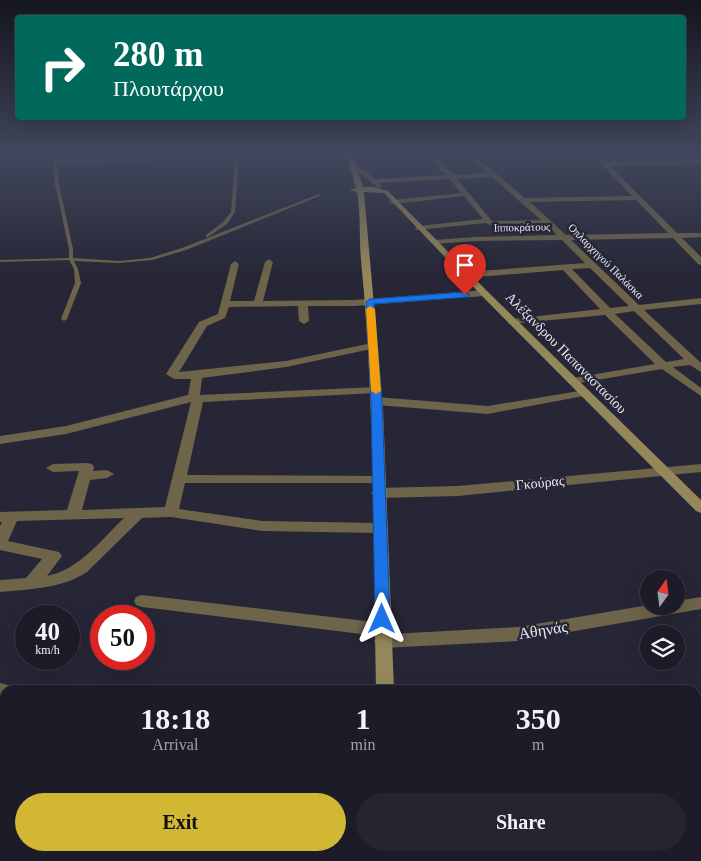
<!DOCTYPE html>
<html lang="en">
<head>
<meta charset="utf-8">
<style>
  :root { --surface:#1c1c28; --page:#252530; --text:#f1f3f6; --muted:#a0a1a8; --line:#3a3a45; --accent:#d2b735 }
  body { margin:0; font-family:Georgia,serif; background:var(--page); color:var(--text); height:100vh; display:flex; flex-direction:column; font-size:19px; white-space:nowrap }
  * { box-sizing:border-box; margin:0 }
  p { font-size:16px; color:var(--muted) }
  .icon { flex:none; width:28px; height:28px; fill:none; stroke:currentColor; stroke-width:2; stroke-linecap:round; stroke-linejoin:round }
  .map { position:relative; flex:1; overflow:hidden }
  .side { position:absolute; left:0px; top:685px; width:701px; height:176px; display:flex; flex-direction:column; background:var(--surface); border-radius:15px 15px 0 0; box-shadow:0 5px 20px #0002,0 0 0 1px var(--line) }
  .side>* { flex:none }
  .top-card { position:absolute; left:15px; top:15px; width:671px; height:105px; border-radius:5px; box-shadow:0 5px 20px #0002,0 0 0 1px var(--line); background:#00695c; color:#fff; overflow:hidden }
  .needle { width:32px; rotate:14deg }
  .tools { position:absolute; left:640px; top:570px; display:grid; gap:10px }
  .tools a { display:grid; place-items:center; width:45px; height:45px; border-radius:50%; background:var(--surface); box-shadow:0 5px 20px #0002,0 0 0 1px var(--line); font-size:25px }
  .speed { position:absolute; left:15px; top:605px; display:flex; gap:10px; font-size:25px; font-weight:700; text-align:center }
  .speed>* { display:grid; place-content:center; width:65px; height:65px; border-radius:50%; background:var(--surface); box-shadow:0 5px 20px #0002,0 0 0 1px var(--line); line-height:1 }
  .speed small { font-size:12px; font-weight:400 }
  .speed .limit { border:8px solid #d22; background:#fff; color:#111 }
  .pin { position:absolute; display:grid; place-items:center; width:42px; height:42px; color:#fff; margin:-51px -21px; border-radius:50% 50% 50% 0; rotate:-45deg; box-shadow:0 0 5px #0007 }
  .pin .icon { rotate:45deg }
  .me { position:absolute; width:55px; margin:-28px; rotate:0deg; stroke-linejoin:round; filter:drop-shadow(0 0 4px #0008) }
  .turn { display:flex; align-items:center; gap:18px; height:105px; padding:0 15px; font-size:22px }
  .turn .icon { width:65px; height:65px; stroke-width:2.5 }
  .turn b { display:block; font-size:35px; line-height:42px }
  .eta { display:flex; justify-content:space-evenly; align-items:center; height:85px; text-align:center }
  .eta b { font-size:30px; font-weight:800; line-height:35px }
  .cta { display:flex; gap:10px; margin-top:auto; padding:10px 15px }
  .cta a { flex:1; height:58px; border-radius:30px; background:var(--accent); color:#111; font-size:20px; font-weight:800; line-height:58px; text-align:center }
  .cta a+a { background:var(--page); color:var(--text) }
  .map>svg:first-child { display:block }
  .green { fill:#113d2c }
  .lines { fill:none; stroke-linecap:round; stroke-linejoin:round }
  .lane { fill:#6d6449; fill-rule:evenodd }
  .street { fill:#6d6449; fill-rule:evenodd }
  .secondary { fill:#94875b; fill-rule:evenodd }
  .route { fill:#1a73e8; stroke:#114b97 }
  .slow { fill:#f59e0b }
  .labels { text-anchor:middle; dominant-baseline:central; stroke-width:5; stroke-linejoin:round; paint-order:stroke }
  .far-street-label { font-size:11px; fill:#e6e6f1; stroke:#262636 }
  .street-label { font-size:14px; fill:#e6e6f1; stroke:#262636 }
  .near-street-label { font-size:16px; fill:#e6e6f1; stroke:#262636 }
</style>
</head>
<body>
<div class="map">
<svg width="701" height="861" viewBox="0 0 701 861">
  <rect width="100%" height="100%" fill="#262636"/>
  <path class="green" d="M534,154H586L600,167L546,168Z"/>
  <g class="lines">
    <path class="lane" d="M52,154H56V161L235,156V154H239L235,212L227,224L208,237H206V235L223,222L231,212L235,158L57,163L59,184L73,249V258L119,261L150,258L182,248L319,194L322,195L186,250L152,260L119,263L74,261L78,269L81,283L67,319L64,321L61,319L75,283L74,269L69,260L0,262V260L69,258V249L55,184Z"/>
    <g class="street">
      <path d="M425,154H432L454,175L488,173L466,154H473L525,198L632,196L592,154H599L606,162L701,160V164L610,166L677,233H701V237L682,238L701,257V265L698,264L673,238L571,240L639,305L701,298V304L644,310L701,363V372L690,365L673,367L701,388V396L662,369L573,384L569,383L567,381L573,378L655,364L605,315L509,324L508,322L513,319L600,309L563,270L465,278L461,275L465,272L585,263L562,240L475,241L434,244L430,242L434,240L475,237L557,235L546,224L490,225L486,223L416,230L415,228L419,226L483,219L464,196L393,204L389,202L393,200L461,193L450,179L379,183L382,186L379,188L352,167L355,165L363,169L375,179L446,175ZM492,177L541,220H542L492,221L457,179ZM636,200L668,233L566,235L530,202ZM590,268L629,306L610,308L572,269ZM634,311L684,359L666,362L615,314Z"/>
      <path d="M269,259L273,262L263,301L354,300L484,290L489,293L484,296L354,306H308L309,321L304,324L299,321L298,306L229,307L225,318L207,326L179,372L286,361L372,343L376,344L377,346L376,348L286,367L202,378L200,395L376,387L382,390L376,393L203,402L187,475L378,476L383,477L385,480L383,483H185L179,509L263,521L379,523L384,524L386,528L384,532L379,533L263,531L171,517L142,518L87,572C61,589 30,589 0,592V580L26,578L42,559L0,550V526L2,522H0V512L67,510L79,471L53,472L46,468L53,464L87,463L92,464L94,467L93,471L107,470L114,474L107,478L90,480L82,510L165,507L191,402L66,434L0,444V436L66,426L188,395L191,379H174L166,374L199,322L218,314L231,264L235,261L239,264L230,301H254L265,262ZM124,518C101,540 79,570 47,576L62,556L59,552L8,541L17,521Z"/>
      <path d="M585,390L589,391L591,393L589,395L488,414L377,405L371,401L377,397L488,406Z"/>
      <path d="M701,464V472L458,496L378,498L373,496L371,493L373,490L378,488L458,486Z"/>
      <path d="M142,595L383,623L389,625L392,630L390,634L518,627L649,605L676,606V601L701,597V609L518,641L383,648L377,646L374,641L377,636L142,607L136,605L134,601L136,597Z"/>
      <path d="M0,683L12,686L13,690H5V700L0,699Z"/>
      <path d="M0,796L5,797V819L0,816Z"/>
      <rect x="696" y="804" width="5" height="22"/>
      <path d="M5,847V856H22L20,861H0V853Z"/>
      <path d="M68,856H121V861H66Z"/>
      <path d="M124,856H178L180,861H126Z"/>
    </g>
    <g class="secondary">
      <path d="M346,154H352L363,187H374L388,191L487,291L701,500V513L696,511L481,295L384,193L364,192L383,408L394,690H376C373,546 375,403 361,260C359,237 361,215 357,192L349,190L356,188Z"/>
      <rect x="380" y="856" width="22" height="5"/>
    </g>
  </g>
  <linearGradient id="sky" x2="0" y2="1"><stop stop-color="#15151e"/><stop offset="0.56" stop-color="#41475d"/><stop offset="1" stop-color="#41475d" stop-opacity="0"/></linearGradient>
  <rect width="701" height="275" fill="url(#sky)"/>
  <path class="route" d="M465,292L469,295L468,297L374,304L382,401L390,619L388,623L382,625L377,623L375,619L371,401L366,302L370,299Z"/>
  <path class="slow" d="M370,306L375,309L381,391L376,394L371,391L366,309Z"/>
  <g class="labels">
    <g class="far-street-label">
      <text transform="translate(522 227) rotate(-1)">Ιπποκράτους</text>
      <text transform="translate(606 261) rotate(45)">Οπλαρχηγού Παλάσκα</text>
    </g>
    <g class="street-label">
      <text transform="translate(566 353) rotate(45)">Αλέξανδρου Παπαναστασίου</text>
      <text transform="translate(540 483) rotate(-6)">Γκούρας</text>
    </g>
    <g class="near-street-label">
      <text transform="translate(543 630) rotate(-9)">Αθηνάς</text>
    </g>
  </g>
</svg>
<div class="tools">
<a><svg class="needle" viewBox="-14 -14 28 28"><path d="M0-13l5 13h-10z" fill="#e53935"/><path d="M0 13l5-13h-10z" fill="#a0a1a8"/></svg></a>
<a><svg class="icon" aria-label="layers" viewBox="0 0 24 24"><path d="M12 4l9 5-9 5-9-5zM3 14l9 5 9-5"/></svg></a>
</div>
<div class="speed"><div>40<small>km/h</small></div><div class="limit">50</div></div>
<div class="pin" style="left:465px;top:295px;background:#d93025"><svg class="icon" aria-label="arrive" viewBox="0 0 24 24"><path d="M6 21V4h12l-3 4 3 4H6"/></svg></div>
<svg class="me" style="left:382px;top:619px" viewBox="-20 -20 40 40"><path d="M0-17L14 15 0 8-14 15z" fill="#1a73e8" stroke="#fff" stroke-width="4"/></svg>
<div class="top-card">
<div class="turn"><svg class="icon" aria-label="right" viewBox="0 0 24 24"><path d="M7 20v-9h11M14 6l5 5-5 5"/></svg><div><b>280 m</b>Πλουτάρχου</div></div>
</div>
<section class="side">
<div class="eta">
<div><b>18:18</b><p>Arrival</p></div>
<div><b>1</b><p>min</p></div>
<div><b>350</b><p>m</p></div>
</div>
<div class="cta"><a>Exit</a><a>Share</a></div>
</section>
</div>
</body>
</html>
